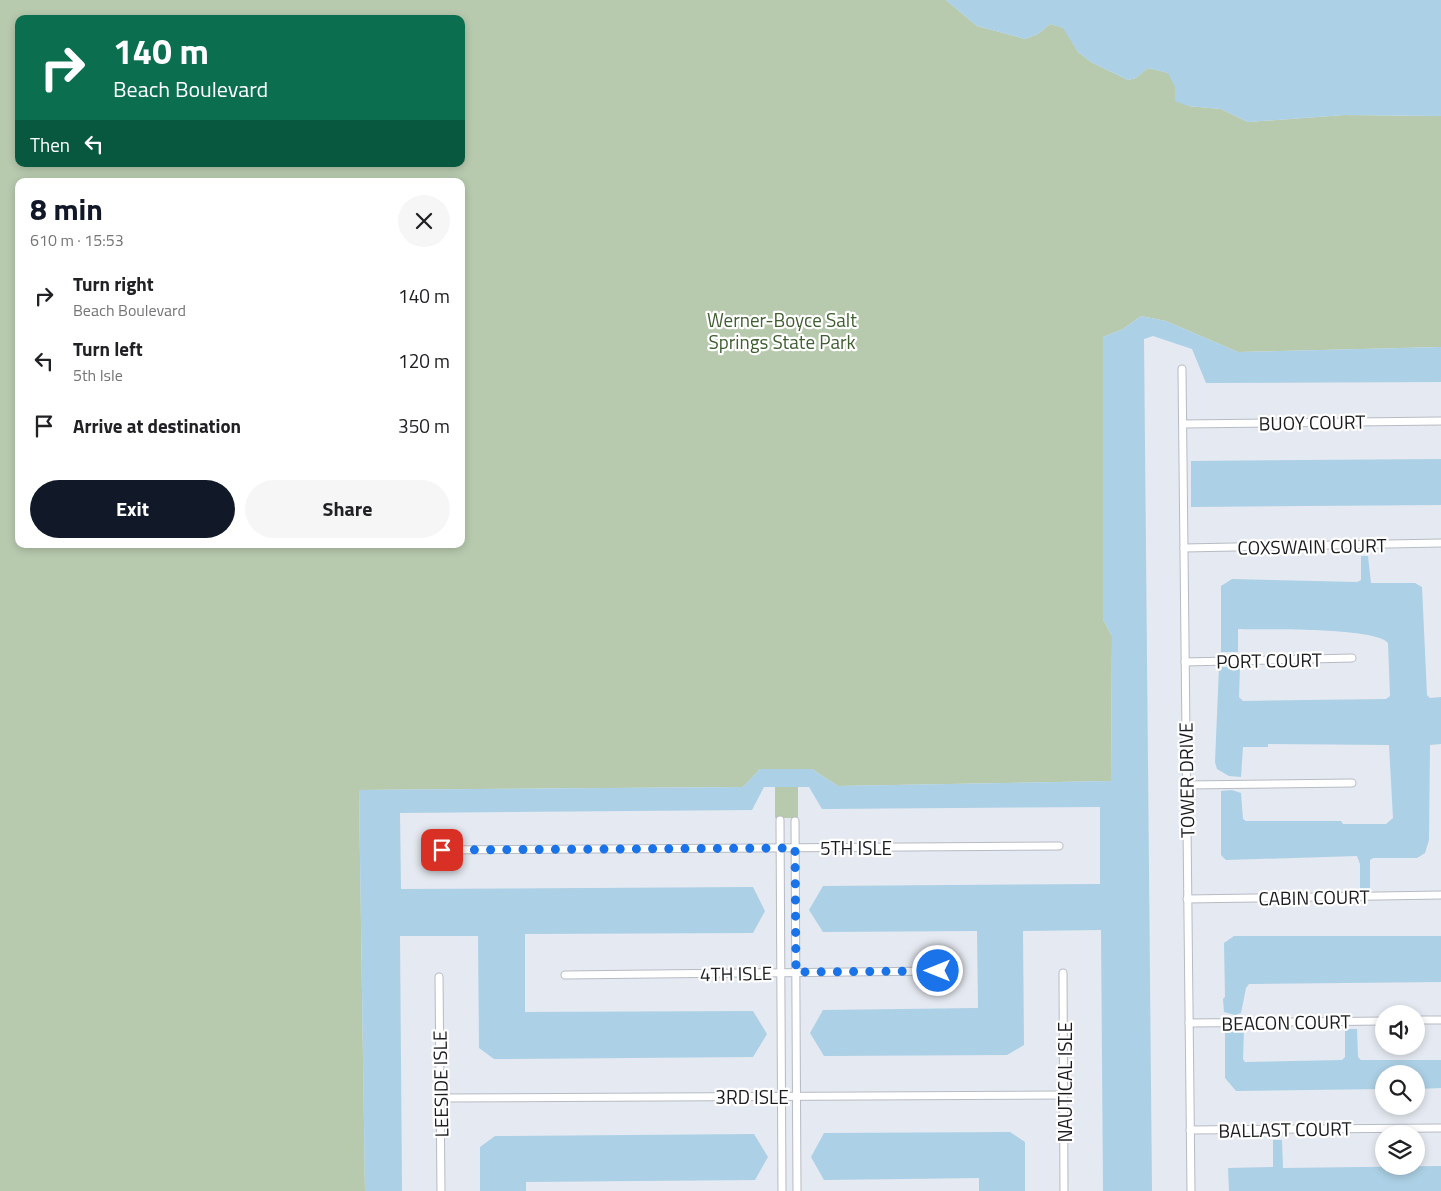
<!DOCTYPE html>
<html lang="en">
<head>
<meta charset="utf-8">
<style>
  :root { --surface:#fff; --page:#f6f6f6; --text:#202124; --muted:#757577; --accent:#111827 }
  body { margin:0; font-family:"Titillium Web",sans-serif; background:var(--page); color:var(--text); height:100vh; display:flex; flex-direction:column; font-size:19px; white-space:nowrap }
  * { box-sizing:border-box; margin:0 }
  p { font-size:16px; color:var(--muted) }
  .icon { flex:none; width:28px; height:28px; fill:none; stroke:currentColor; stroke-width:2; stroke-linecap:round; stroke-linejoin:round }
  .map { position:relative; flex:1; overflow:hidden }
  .panel { position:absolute; left:15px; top:178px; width:450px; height:370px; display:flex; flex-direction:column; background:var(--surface); border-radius:10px; box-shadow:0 2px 8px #0003 }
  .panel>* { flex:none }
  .hud { position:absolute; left:15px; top:15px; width:450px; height:152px; border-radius:10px; box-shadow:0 2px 8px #0003; background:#0b6e4f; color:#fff; overflow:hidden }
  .controls { position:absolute; left:1375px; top:1005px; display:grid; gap:10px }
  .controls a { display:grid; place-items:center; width:50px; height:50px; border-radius:50%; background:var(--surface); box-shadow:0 2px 8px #0003; font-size:25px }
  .pin { position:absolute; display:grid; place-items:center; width:42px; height:42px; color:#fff; margin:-21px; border-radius:10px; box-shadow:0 2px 8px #0006 }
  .me { position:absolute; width:55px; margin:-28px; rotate:270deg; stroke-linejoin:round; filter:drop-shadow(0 0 4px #0008) }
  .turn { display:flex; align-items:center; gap:18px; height:105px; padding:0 15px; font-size:22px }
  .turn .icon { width:65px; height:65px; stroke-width:2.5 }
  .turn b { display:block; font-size:35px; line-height:42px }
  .then { display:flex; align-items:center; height:48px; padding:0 15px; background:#0003; gap:10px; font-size:19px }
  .round { display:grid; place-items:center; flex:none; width:52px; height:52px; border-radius:26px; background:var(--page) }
  .summary { display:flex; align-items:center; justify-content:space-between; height:85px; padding:0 15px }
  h1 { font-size:30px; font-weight:700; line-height:38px; color:var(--accent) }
  .primary-button { display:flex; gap:10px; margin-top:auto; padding:10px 15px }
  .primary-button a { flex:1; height:58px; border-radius:30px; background:var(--accent); color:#fff; font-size:20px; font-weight:700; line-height:58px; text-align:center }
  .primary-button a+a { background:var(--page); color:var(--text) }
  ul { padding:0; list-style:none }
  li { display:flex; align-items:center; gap:15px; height:65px; padding:0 15px }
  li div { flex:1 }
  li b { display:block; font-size:19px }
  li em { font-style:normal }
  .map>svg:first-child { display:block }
  .green { fill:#b7caae; fill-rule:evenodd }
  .water { fill:#acd0e5 }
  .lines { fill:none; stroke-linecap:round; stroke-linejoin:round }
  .street-casing { stroke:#b7bbc3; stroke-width:9 }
  .street { stroke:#fff; stroke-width:7 }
  .route { stroke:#1a73e8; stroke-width:9; stroke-dasharray:0 16.2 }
  .labels { text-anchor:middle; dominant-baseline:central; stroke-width:4.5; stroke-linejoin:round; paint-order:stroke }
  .park-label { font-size:19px; fill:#405e31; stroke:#fff }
  .street-label { font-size:19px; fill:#1b1c1f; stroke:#fff }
</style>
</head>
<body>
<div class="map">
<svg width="1441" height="1191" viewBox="0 0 1441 1191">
  <rect width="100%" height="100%" fill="#e5e9f1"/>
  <g class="green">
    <path d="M0,0H946L977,26L1025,39L1038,34L1050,24L1064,28L1078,52L1091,62L1128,80L1136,78L1148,68L1169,73L1188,106L1221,109L1248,122L1344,115L1441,116V347L1238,352L1166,321L1141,316L1123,329L1103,337V619L1112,636L1111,781L838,786L812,769H760L743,787L359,790L365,1191H0ZM19,19H461V164H19ZM19,181H461V544H19Z"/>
    <rect x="775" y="787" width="23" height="31"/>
  </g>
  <g class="water">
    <path d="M946,0H1441V116L1344,115L1248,122L1221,109L1188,106L1175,101V87L1168,73L1148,68L1136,78L1128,80L1091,62L1078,52L1063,28L1050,24L1038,34L1025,39L977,26Z"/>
    <path d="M1141,316L1166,321L1238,352L1441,347V382L1206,383L1192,349L1153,336L1144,339L1152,1191H1103L1101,930L1023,931L1024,1045L1007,1055L824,1056L810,1033L823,1010L978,1008L977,931L823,932L809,910L823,886L1100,884V807L822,809L809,787H764L752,810L400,813L401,889L753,887L765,911L753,933L525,934V1012L753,1011L767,1034L753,1057L494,1059L479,1048L478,936H400L402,1191H365L359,790L743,787L760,769H812L838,786L1111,781L1112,636L1103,619V337L1123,329Z"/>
    <path d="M1441,459V505L1191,507V461Z"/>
    <path d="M1361,556H1368L1371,583H1415L1422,587L1427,695L1430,698L1441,697V744L1430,745L1429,840L1425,853L1417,858H1373L1370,860V890H1360V864L1357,856L1226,860L1221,855V791L1232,790L1241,793L1243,819L1246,821H1341L1343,824H1386L1393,818L1389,745L1268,744V747H1243L1241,777L1229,776L1217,769L1215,762L1219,667H1240L1239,697L1243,701L1386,699L1390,696L1388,643C1375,627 1264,630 1238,629V652H1221V586L1232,579L1357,582L1361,580Z"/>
    <path d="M1234,936H1441V982L1249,984L1246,988L1241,1013L1235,1015L1224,1012L1223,999L1225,997L1224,943Z"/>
    <path d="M1235,1028H1244L1243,1059L1245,1062L1342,1060L1345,1057V1029H1357L1358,1057L1361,1060H1441V1088L1416,1089V1074H1384V1089L1236,1091L1225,1078V1030Z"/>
    <path d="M1010,1132L1025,1142V1191H979V1178L824,1180L811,1157L824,1133Z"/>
    <path d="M754,1134L768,1157L755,1180L526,1182V1191H480V1147L495,1136Z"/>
    <path d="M1273,1140H1282L1283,1168L1441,1166V1191H1229L1228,1168L1273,1167Z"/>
  </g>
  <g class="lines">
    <defs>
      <g id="street">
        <path d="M1182,369L1191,1191"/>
        <path d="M1183,424L1441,421"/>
        <path d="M1184,548L1441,543"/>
        <path d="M1185,662L1352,658"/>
        <path d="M1186,785L1352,783"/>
        <path d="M780,820L782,1191"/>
        <path d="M795,821L797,1191"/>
        <path d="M442,850L1059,846"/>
        <path d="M1187,899L1441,895"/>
        <path d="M1063,973L1064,1191"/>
        <path d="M565,975L937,971"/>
        <path d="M439,977L441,1191"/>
        <path d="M1416,1020H1441"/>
        <path d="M1189,1023L1384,1021"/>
        <path d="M440,1098L1064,1095"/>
        <path d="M1190,1130L1441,1128"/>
      </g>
    </defs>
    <use href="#street" class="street-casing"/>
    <use href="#street" class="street"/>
  </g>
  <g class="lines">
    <path class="route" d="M442,850L795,848L796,972L938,971"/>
  </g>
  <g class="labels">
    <g class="park-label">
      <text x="782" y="319">Werner-Boyce Salt<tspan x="782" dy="22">Springs State Park</tspan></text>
    </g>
    <g class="street-label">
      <text transform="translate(1312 422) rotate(-1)">BUOY COURT</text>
      <text transform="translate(1312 546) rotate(-1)">COXSWAIN COURT</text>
      <text transform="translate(1269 660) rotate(-1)">PORT COURT</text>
      <text transform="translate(1186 780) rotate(-91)">TOWER DRIVE</text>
      <text x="856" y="847">5TH ISLE</text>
      <text transform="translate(1314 897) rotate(-1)">CABIN COURT</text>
      <text transform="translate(736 973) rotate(-1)">4TH ISLE</text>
      <text transform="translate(1286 1022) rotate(-1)">BEACON COURT</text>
      <text transform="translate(1064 1082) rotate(-90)">NAUTICAL ISLE</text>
      <text transform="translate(440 1084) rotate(-91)">LEESIDE ISLE</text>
      <text x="752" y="1096">3RD ISLE</text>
      <text transform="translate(1285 1129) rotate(-1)">BALLAST COURT</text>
    </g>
  </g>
</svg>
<div class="controls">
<a><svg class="icon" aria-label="sound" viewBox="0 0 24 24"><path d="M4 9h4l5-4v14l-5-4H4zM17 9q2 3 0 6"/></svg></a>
<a><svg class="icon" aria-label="search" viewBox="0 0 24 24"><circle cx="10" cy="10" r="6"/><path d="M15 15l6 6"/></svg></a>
<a><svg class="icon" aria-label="layers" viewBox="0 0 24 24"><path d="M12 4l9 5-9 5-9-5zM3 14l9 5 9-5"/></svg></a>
</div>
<div class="pin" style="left:442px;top:850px;background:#d93025"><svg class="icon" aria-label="arrive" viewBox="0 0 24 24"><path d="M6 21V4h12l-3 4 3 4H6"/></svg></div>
<svg class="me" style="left:938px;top:971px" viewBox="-20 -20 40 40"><circle r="17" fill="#1a73e8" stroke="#fff" stroke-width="3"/><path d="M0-11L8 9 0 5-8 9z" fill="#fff"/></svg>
<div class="hud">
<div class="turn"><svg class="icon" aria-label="right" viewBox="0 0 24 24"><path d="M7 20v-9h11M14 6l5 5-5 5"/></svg><div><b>140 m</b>Beach Boulevard</div></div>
<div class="then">Then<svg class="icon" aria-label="left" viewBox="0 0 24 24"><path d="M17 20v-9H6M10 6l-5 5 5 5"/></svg></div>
</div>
<section class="panel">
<div class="summary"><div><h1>8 min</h1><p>610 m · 15:53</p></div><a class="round"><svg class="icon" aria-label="close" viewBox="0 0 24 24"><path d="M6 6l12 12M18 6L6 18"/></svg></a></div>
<ul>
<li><svg class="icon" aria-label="right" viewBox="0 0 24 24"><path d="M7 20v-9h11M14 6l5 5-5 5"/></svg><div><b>Turn right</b><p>Beach Boulevard</p></div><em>140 m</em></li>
<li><svg class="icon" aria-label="left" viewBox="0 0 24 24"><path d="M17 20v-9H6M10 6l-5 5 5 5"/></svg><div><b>Turn left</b><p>5th Isle</p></div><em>120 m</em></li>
<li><svg class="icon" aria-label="arrive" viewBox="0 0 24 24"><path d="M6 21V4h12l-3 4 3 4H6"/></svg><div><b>Arrive at destination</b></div><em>350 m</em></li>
</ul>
<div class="primary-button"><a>Exit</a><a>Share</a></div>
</section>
</div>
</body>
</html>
